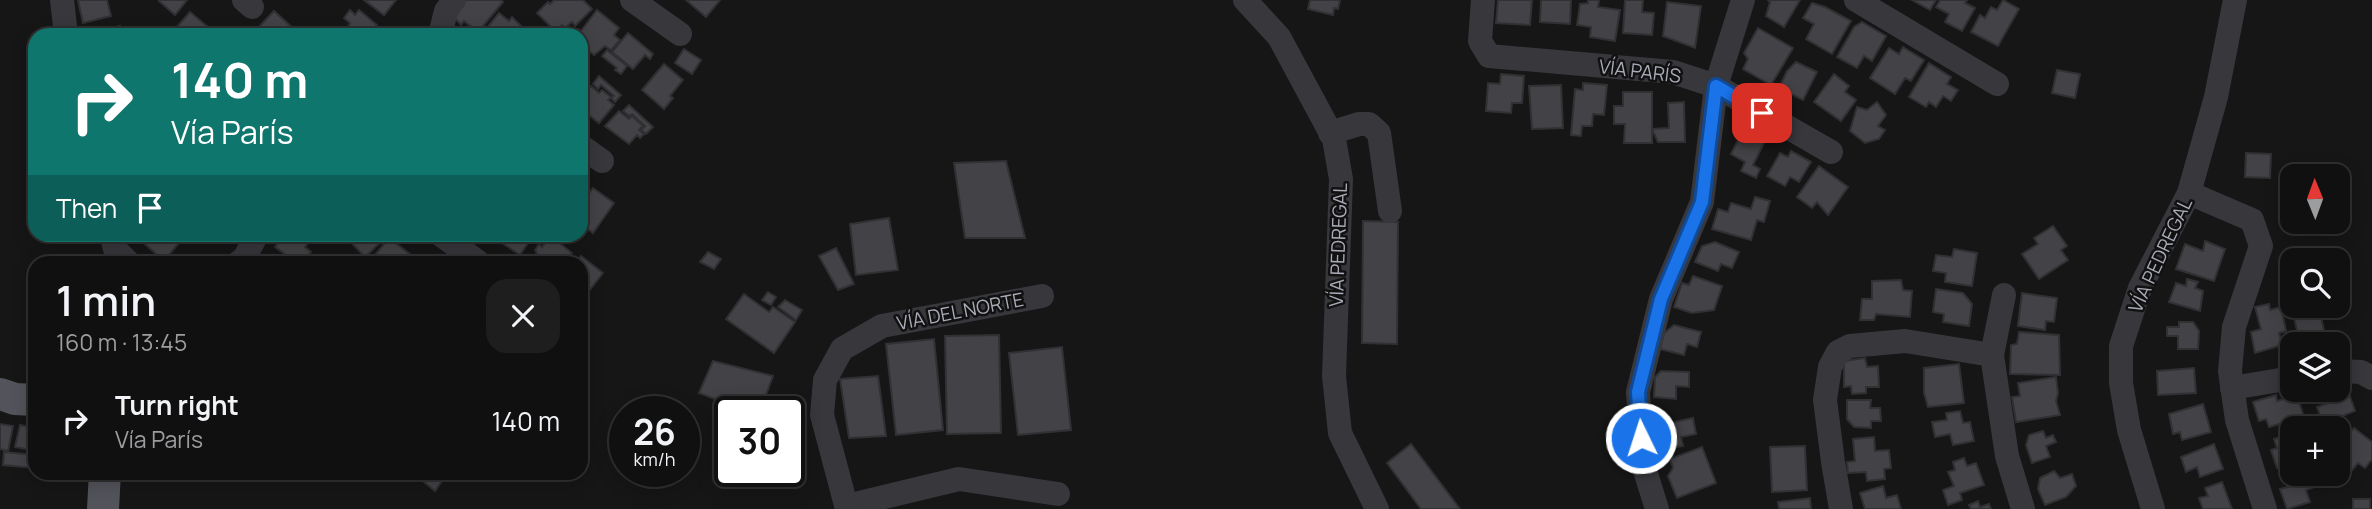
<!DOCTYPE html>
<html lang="en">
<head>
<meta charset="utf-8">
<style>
  :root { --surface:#101011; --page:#1e1e1f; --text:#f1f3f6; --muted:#9c9d9f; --line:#303031 }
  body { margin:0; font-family:Manrope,sans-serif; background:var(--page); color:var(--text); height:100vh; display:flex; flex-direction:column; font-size:26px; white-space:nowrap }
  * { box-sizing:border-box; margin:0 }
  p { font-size:23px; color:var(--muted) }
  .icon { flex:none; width:38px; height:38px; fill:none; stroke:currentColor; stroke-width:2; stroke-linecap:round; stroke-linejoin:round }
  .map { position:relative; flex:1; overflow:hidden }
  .details { position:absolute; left:28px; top:256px; width:560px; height:224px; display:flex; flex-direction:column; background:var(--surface); border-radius:21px; box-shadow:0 4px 18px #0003,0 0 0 2px var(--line) }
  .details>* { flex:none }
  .guide { position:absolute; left:28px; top:28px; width:560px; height:214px; border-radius:21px; box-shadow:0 4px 18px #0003,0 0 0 2px var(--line); background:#0f766e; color:#fff; overflow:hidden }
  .needle { width:46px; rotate:359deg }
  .controls { position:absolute; left:2280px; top:164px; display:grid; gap:14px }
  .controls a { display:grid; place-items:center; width:70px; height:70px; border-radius:14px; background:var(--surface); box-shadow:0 4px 18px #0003,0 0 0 2px var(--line); font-size:35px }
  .speed { position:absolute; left:609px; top:396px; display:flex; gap:14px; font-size:35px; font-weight:700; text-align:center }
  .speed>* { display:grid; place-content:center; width:91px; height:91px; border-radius:50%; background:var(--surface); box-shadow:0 4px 18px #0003,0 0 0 2px var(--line); line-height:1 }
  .speed small { font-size:18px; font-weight:400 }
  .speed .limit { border:4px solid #111; border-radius:10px; background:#fff; color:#111 }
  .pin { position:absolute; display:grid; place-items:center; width:60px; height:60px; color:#fff; margin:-30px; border-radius:14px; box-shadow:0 4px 10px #0006 }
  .me { position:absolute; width:77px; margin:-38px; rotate:356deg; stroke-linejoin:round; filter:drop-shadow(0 0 5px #0008) }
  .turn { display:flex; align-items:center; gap:24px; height:147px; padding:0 28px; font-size:32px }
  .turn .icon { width:91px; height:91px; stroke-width:2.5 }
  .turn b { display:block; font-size:49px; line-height:60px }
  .then { display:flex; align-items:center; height:66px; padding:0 28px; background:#0003; gap:14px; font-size:26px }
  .round { display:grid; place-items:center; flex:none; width:74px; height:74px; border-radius:21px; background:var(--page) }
  .headline { display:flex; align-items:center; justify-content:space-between; height:119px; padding:0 28px }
  h1 { font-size:42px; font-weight:600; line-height:52px }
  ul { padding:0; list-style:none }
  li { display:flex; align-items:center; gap:21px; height:91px; padding:0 28px }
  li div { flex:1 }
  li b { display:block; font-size:26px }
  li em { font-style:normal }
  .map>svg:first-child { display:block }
  .building { fill:#434347; stroke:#313033; stroke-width:2 }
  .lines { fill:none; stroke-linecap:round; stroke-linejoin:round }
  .minor { stroke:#37373c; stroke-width:24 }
  .major { stroke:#53545b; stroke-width:32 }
  .route-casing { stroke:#114b97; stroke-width:18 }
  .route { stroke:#1a73e8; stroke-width:12 }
  .labels { text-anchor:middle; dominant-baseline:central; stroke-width:5; stroke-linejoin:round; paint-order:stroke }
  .street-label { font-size:19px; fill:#a9abb6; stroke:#111112 }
</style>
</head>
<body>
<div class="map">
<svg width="2372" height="509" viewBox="0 0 2372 509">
  <rect width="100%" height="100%" fill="#161617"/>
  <g class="building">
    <path d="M78,0H107L111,16L83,23Z"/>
    <path d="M160,0H187L175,15L159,1Z"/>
    <path d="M364,0H396L384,15Z"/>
    <path d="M462,0H501L503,2L478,32L464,21L461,25L451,14Z"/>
    <path d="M554,0H583L592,9L575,26L572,22L565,28L562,25L555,31L537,13L548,2L550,4Z"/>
    <path d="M686,0H720L706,17Z"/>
    <path d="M1310,0H1309H1340L1338,9L1334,8L1333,15L1308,9Z"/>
    <path d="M1498,0H1532L1530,25L1496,23Z"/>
    <path d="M1541,0H1571L1570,24L1540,22Z"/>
    <path d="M1588,0H1599L1598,7L1620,10L1615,41L1590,37L1591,27L1577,25L1580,4L1588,3Z"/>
    <path d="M1625,0H1643L1642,12L1654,13L1652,35L1623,33Z"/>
    <path d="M1768,0H1800L1784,27L1766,16L1770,2Z"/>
    <path d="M1912,0H1936L1930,10Z"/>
    <path d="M1940,0H1967L1965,3L1975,8L1962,31L1945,22L1949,14L1936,7Z"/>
    <path d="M2003,0L2019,9L1998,46L1971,32L1980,15L1985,18L1991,7L1997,10Z"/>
    <path d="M1667,2L1701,6L1695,48L1663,36Z"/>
    <path d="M1812,3L1825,7L1851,21L1832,54L1806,39L1814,24L1803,18Z"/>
    <path d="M350,10L355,15L359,10L377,25L368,35H351L346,31L350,23L344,18Z"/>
    <path d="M597,10L619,28L614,35L620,40L611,50L605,46L594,55L581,45V35H573L578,29L581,31Z"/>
    <path d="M274,11L296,31L293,35H264L257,29Z"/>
    <path d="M190,12L208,27L201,35H183L175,29Z"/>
    <path d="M499,13L509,21L512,17L527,32L524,35H492L485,30Z"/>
    <path d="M1862,22L1886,36L1872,61L1864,56L1857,68L1837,57L1854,27Z"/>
    <path d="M120,26L122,35H85Z"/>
    <path d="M1758,28L1793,48L1771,85L1743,69L1748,59L1744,53Z"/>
    <path d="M628,33L653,54L650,59L645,55L633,69L612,52Z"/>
    <path d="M1903,47L1924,60L1911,81L1905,78L1895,94L1870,78L1889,48L1899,54Z"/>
    <path d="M684,49L701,60L692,74L675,63Z"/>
    <path d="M607,50L627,66L621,74L615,70L617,68L602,56Z"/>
    <path d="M1796,62L1817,72L1803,100L1779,88L1787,71Z"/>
    <path d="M1929,63L1951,77L1947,84L1958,90L1951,101L1943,96L1936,107L1929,102L1926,107L1909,97Z"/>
    <path d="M664,64L683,80L670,96L673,98L664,109L642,90Z"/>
    <path d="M2057,70L2080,74L2075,98L2052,93Z"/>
    <path d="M1501,74L1524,76L1522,103H1512L1511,113L1486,111L1488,83L1500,84Z"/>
    <path d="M1834,74L1849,86L1845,92L1856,100L1841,121L1814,102Z"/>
    <path d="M599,76L621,95L615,102L611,98L614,96L601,85L598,89L593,84Z"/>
    <path d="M1583,83L1607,85L1604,115L1593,114L1592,126H1582L1581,136L1571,135L1575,89L1583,90Z"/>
    <path d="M1561,85L1563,128L1532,129L1529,86Z"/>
    <path d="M591,86L599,93L602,90L611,97L608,100L614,105L599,123L581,109L583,105L581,97Z"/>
    <path d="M1623,92H1652V143H1624L1625,124H1614V106H1623Z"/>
    <path d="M1684,102L1685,142H1658L1652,129L1669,128L1668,103Z"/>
    <path d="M1877,102L1886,115L1878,126L1885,130L1879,139L1865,143L1850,131L1857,107L1867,110Z"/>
    <path d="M629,105L653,127L646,134L641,130L645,126L632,114L629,116L623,111Z"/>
    <path d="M619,111L629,119L632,116L643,126L639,130L644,134L640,138L637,135L629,144L605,126Z"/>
    <path d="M1746,124L1768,135L1753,165L1760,169L1756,178L1741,171L1745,162L1731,154Z"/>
    <path d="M1791,151L1811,162L1799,182L1790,177L1785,186L1767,176L1780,153L1788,157Z"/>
    <path d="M2246,153L2271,154L2270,178L2245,177Z"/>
    <path d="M1006,161L1025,238H965L954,163Z"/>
    <path d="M1819,166L1848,187L1828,215L1817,202L1812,208L1797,197Z"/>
    <path d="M593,188L614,203L593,233L581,224V204Z"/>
    <path d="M1755,197L1770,201L1764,222L1757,220L1751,240L1712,229L1718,209L1728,212L1731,203L1751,209Z"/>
    <path d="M889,218L898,270L856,275L850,224Z"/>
    <path d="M1363,221L1398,222L1397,344L1362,343Z"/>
    <path d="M2053,226L2067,246L2061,250L2068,260L2039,279L2022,254L2038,244L2034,238Z"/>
    <path d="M139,234H167L178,244L164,261L137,237Z"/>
    <path d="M285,234H305L311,239L305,247L311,252L303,262H296L275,247Z"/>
    <path d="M343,234H378L383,240L365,257Z"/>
    <path d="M503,234H534L520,255L499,241Z"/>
    <path d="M551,236L572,253L564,262H536L531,259L537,253L535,250L539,244L542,247Z"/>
    <path d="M389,238L415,258L411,262H369Z"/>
    <path d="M2205,241L2225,249L2214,281L2176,269L2185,244L2203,251Z"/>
    <path d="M1715,242L1739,252L1732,268L1721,264L1718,271L1695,262L1702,246Z"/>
    <path d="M836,248L854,284L838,290L819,256Z"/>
    <path d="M1954,249L1977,253L1972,286L1945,282L1946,273L1933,271L1936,255L1952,257Z"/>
    <path d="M708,252L721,259L714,269L700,262Z"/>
    <path d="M581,256L603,273L581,301V262H576Z"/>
    <path d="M1693,276L1722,286L1714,310L1692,313L1674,307L1682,283L1689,285Z"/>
    <path d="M2187,279L2198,282L2195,288L2203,291L2200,311L2169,302L2176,283L2186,286Z"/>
    <path d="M1901,280L1903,290L1912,291L1910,317L1876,314L1874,320H1860L1862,299H1872V281Z"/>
    <path d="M1936,289L1963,293L1972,304L1969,326L1943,322L1944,314L1933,312Z"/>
    <path d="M768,292L776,297L771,305L762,300Z"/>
    <path d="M2022,293L2057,298L2054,322L2046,321L2045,330L2018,326Z"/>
    <path d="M744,294L769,312L773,307L795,322L774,353L726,319Z"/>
    <path d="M785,300L802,310L796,320L778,307Z"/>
    <path d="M2269,304L2270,310L2281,307L2286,331L2279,333L2282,345L2255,353L2251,332L2261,329L2255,307Z"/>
    <path d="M2309,306L2312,319L2321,317L2326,339L2307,343L2305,336L2299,338L2292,310Z"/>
    <path d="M2179,322H2193L2199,331L2198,349H2178V336H2167V327H2179Z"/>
    <path d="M1674,325L1701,332L1697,347L1687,344L1684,355L1660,349L1664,333Z"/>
    <path d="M2019,332L2059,335L2060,375L2010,374L2011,345L2017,344Z"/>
    <path d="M999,335L1001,433L947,434L945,336Z"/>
    <path d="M934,339L943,430L896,435L886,344Z"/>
    <path d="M1062,347L1071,430L1018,435L1009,353Z"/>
    <path d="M1865,358L1867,367L1878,366L1879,387H1866V393L1852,394L1851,386L1844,387V361Z"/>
    <path d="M713,361L773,376L760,411H746L699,393Z"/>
    <path d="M1959,364L1964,403L1928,407L1924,393V368Z"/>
    <path d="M2194,368L2196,393L2158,395L2157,371Z"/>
    <path d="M1661,371L1689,372V387L1676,386V399L1654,397L1655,377Z"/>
    <path d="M878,376L886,436L849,438L840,379Z"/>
    <path d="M2056,377L2058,393L2056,401L2060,415L2016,422L2012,397L2020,396L2018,383Z"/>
    <path d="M2346,385L2355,411L2342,416L2346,431L2338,433V429H2325L2317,407L2328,403L2324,393L2338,390V388Z"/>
    <path d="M2276,395L2277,401L2297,395L2304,417L2269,427L2266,419L2259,421L2253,402Z"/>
    <path d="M1847,400H1871L1870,408H1880L1881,421H1871V428L1854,427L1847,419Z"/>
    <path d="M2203,404L2211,432L2182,440L2180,432L2173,434L2169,414Z"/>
    <path d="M1960,411L1963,423L1970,422L1974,441L1953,445L1950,434L1935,437L1932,422L1947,420L1946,413Z"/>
    <path d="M1693,418L1696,434L1681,437L1683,446L1655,451L1652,436L1662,434L1661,425Z"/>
    <path d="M0,424L13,426L8,451L0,449Z"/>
    <path d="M20,425L35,428V451L15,447Z"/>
    <path d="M2354,428L2372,442V459L2365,468L2358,463L2348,475L2338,467L2345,454L2338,448Z"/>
    <path d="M2043,431L2046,438L2053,435L2056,442L2046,446L2050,457L2032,463L2026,445L2029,435Z"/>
    <path d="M2292,434V464L2277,468L2271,450L2277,448L2274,439Z"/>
    <path d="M1874,437L1875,451L1889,450L1891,468L1884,469L1885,479L1867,481L1866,472L1848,473L1847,462L1855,461L1853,439Z"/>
    <path d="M1411,444L1460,509H1421L1387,463Z"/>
    <path d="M2214,444L2223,469L2200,477L2197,467L2186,472L2181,457Z"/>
    <path d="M1805,446L1807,490L1772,492L1770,447Z"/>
    <path d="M1702,447L1716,483L1677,498L1668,476L1673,468L1670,459Z"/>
    <path d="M4,452L35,455L34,468L3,465Z"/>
    <path d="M1964,458L1967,466L1976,463L1984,485L1960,493L1962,500L1948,505L1943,490L1954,486L1948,472L1955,470L1953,462Z"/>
    <path d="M2054,471L2060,478L2072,474L2076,486L2066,497L2045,505L2038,489L2040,478Z"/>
    <path d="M412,472H448L435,491Z"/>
    <path d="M2299,474H2316L2320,485L2306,490L2310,502L2287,509L2280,489L2288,487L2285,479Z"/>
    <path d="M2222,482L2232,509H2203L2199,498L2208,496L2205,488Z"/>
    <path d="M1883,486L1886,498L1897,495L1901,509H1865L1860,493Z"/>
    <path d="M1810,498L1811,509H1779L1778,502Z"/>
    <rect x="2353" y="499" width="17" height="10"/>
    <path d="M1978,501L1980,507L1989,504L1991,509H1971L1969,505Z"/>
  </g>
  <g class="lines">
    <g class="minor">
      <path d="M62,0L66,35"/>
      <path d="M244,0L252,7"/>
      <path d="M632,0L680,34"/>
      <path d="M1245,0L1279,37L1334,139L1341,179L1334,376L1340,433L1377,509"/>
      <path d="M1483,0L1480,41L1489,56L1673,72L1716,86L1831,152"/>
      <path d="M1856,0L1997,84"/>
      <path d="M440,35L446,11L454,0"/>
      <path d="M1330,133L1359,124H1369L1379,133L1390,211"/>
      <path d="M581,146L602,161"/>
      <path d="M2189,193L2252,220L2261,246L2234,327L2230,371L2237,420L2265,509"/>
      <path d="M111,234L115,249L128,262"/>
      <path d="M440,234L478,262"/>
      <path d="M239,262L244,259L257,234"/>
      <path d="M2004,295L1992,355L2007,456L2023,509"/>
      <path d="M2338,371L2361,372L2372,378"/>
      <path d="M2232,388L2292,378"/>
      <path d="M847,506L959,479L1058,494"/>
      <path d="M847,509L822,415L825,380L842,349L882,326L1042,296"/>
      <path d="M1657,509L1642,461L1638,392L1661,299L1702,202L1716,86L1743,0"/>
      <path d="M1841,509L1833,462L1825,400L1830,367L1838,352L1850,346L1905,341L1992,355"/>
      <path d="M2153,509L2129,430L2121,383V346L2140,288L2189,193L2216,97L2235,0"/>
    </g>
    <g class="major">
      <path d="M0,394L15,399L35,400"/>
      <path d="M103,509L105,472"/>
    </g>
  </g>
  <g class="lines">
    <defs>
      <path id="route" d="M1641,438L1638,392L1661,299L1702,202L1716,86L1762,113"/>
    </defs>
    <use href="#route" class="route-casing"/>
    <use href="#route" class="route"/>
  </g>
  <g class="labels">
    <g class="street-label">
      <text transform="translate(1640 71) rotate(7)">VÍA PARÍS</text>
      <text transform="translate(1338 245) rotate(-88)">VÍA PEDREGAL</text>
      <text transform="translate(2160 255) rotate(-65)">VÍA PEDREGAL</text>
      <text transform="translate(960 311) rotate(-11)">VÍA DEL NORTE</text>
    </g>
  </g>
</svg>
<div class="controls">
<a><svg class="needle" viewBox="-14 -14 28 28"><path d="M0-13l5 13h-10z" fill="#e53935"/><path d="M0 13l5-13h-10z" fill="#9c9d9f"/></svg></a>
<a><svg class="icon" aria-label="search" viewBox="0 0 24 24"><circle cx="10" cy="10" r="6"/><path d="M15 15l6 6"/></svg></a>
<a><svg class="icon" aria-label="layers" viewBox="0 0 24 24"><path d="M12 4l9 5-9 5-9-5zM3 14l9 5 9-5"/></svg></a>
<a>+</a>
</div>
<div class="speed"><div>26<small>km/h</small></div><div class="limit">30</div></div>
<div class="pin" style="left:1762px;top:113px;background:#d93025"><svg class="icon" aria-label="arrive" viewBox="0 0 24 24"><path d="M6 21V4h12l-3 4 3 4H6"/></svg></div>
<svg class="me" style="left:1641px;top:438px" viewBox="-20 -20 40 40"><circle r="17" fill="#1a73e8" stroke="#fff" stroke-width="3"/><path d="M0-11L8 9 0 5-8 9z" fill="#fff"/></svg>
<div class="guide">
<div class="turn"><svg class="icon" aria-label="right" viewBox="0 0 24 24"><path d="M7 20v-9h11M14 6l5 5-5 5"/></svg><div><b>140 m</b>Vía París</div></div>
<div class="then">Then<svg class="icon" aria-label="arrive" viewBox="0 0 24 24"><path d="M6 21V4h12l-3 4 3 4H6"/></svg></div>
</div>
<section class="details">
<div class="headline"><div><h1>1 min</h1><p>160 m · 13:45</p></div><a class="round"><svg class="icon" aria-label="close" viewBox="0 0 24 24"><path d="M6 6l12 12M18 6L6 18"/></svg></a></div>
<ul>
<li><svg class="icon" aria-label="right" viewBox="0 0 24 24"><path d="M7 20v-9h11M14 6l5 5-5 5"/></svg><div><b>Turn right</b><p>Vía París</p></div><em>140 m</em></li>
</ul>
</section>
</div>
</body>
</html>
